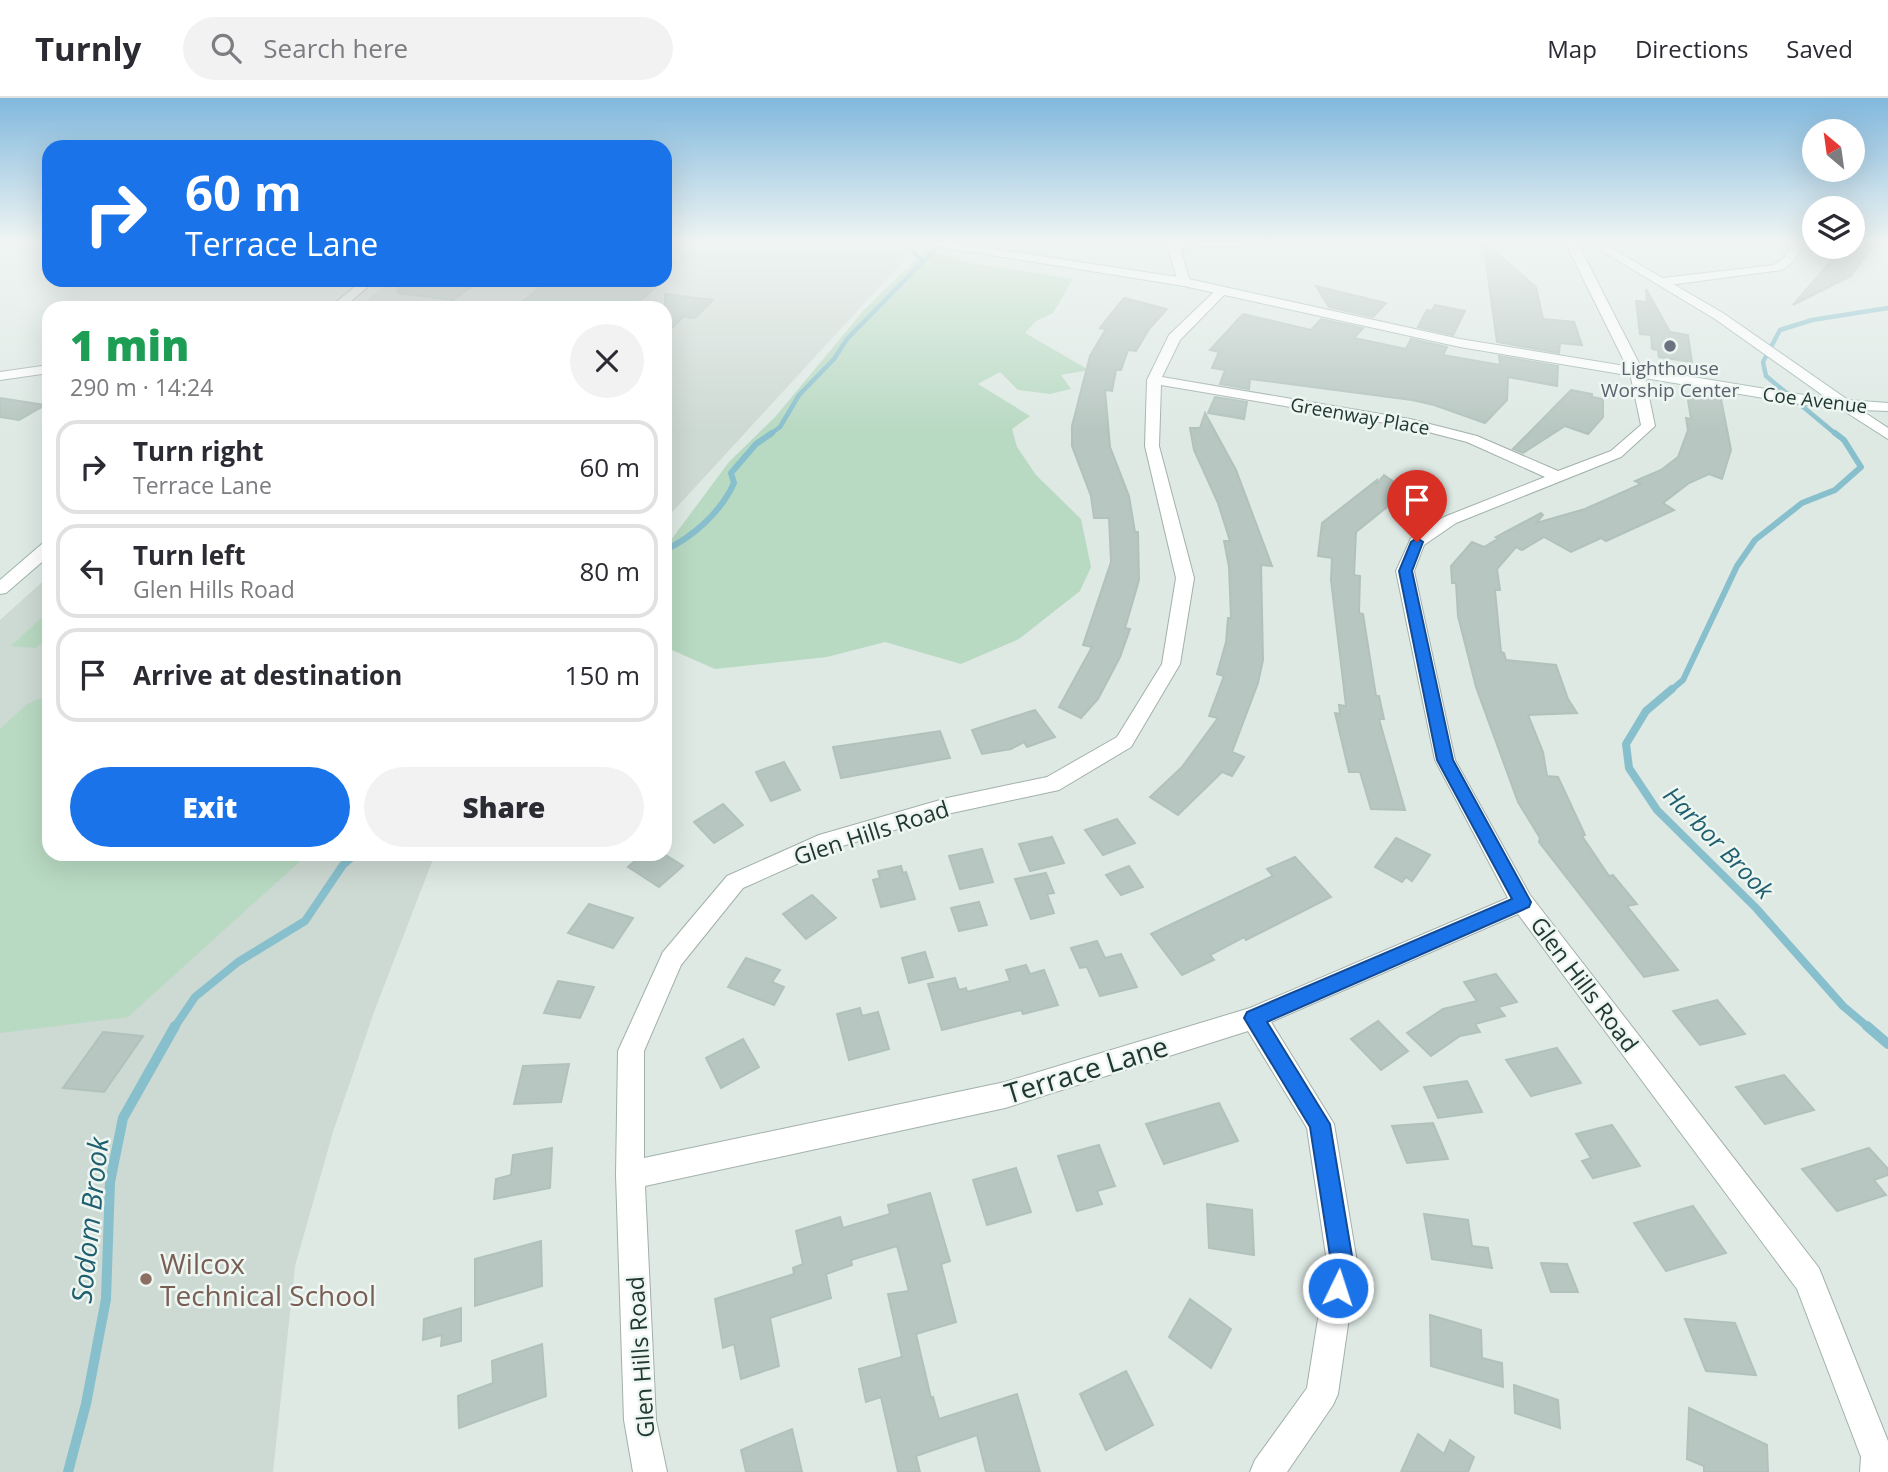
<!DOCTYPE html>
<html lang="en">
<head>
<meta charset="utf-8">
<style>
  :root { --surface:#fff; --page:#f2f2f3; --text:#2b2b33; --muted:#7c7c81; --line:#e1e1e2; --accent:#1a73e8 }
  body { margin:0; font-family:"Open Sans",sans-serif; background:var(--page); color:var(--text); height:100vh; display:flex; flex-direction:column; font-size:26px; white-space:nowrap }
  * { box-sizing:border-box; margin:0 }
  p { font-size:23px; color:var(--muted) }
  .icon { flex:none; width:38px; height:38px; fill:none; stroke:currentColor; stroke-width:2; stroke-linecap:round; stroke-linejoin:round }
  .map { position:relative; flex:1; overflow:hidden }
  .panel { position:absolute; left:42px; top:203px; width:630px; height:560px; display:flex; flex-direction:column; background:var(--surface); border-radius:21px; box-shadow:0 7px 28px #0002 }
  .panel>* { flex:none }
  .hud { position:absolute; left:42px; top:42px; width:630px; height:147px; border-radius:21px; box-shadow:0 7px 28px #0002; background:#1a73e8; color:#fff; overflow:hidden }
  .needle { width:46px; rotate:331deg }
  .controls { position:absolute; left:1802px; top:21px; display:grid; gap:14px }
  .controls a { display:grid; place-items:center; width:63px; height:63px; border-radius:50%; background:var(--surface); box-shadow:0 7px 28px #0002; font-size:35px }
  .pin { position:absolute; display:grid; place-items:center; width:60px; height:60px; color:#fff; margin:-72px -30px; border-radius:50% 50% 50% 0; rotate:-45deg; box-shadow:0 0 7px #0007 }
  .pin .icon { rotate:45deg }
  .me { position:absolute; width:77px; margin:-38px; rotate:4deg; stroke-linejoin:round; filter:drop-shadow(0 0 5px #0008) }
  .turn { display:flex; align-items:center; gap:24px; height:147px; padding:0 28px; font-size:32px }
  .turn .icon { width:91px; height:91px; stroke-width:2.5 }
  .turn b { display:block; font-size:49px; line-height:60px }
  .round { display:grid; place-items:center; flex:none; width:74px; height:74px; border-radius:37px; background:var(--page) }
  .summary { display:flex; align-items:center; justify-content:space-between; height:119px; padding:0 28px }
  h1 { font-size:42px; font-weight:800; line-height:52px; color:#1e9e55 }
  .cta { display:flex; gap:14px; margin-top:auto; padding:14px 28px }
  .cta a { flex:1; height:80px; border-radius:42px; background:var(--accent); color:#fff; font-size:28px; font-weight:800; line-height:80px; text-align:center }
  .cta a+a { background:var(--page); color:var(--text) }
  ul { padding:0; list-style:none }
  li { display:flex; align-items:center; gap:21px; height:94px; margin:0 14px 10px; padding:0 14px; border:4px solid var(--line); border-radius:21px }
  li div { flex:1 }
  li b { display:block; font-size:26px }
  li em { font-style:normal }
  header { display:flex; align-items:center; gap:42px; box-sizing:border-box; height:98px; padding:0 35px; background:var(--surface); border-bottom:2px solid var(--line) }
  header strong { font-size:33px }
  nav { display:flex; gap:38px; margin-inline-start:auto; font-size:24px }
  .search { width:490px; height:63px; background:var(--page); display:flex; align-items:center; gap:18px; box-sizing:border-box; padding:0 24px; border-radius:38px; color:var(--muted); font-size:26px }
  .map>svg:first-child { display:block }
  .built { fill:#cdd9d3 }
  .green { fill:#b8d9c2 }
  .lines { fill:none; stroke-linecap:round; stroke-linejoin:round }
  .stream-far3 { stroke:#88bfcc; stroke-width:4.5 }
  .stream-far2 { stroke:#88bfcc; stroke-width:6 }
  .stream-far1 { stroke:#88bfcc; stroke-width:8 }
  .stream { stroke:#88bfcc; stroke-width:10 }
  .building { fill:#b7c6c0; stroke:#b1c2bc; stroke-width:2 }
  .street-casing { stroke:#a2b0ab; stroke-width:2 }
  .secondary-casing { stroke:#9eb4ad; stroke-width:2 }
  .street { fill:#fff; fill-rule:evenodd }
  .secondary { fill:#fff; fill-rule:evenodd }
  .route { fill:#1a73e8; stroke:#114b97; stroke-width:2 }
  .worship-dot { fill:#6b7280; stroke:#eef6f2; stroke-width:2.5 }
  .education-dot { fill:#8d6e63; stroke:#eef6f2; stroke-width:2.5 }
  .labels { text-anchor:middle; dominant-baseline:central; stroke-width:5; stroke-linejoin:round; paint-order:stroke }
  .far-worship-label { font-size:19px; fill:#5b616d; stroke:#eef6f2 }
  .far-street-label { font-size:19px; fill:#213832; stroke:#eef6f2 }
  .street-label { font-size:23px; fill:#213832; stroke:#eef6f2 }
  .water-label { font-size:24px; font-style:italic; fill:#1f5f6f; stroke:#eef6f2 }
  .near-street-label { font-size:28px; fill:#213832; stroke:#eef6f2 }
  .near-water-label { font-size:28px; font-style:italic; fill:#1f5f6f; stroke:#eef6f2 }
  .near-education-label { font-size:28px; fill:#785e54; stroke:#eef6f2; text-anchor:start }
</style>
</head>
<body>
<header>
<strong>Turnly</strong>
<div class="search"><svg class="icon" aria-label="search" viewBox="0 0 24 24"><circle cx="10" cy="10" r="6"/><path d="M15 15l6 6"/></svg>Search here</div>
<nav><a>Map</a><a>Directions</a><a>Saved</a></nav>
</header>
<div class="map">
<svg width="1888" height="1374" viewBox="0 0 1888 1374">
  <rect width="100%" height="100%" fill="#dee9e4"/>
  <g class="built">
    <path d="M665,142H871L916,149L665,422V210H358L391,182H665Z"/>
    <path d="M49,478V756H435L374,914L333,1034L295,1168L273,1374H0V522Z"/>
  </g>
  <g class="green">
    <path d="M927,151L969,165L1073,181L1053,215L1036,223L1025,235L1089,272L1061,277L1071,291L1050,296L1018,292L1000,274L978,286L1030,318L1012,331L1017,349L1036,377L1081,421L1091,469L1080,493L1019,541L961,566L885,544L827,559L715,571L665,549V450L729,364L775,319L864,212Z"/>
    <path d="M49,513V540L36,550L11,548Z"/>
    <path d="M49,597V756H308L128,919L0,935V631L27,606Z"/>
  </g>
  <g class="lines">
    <g class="stream-far3">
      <path d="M912,153L923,163"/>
      <path d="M769,337L780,329L799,297L834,261L847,241L944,142"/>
      <path d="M1837,337L1766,278L1763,264L1780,232L1812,222L1888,210"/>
    </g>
    <g class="stream-far2">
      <path d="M665,452C693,439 721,414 734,385L731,375L756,346L772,335"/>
      <path d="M1670,593L1683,582L1737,468L1755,442L1802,405L1835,392L1861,369L1844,342L1835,335"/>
    </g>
    <g class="stream-far1">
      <path d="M1672,591L1646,613L1626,646L1629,670L1657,712L1756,810L1843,908L1869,930"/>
      <path d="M174,930L195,899L238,864L305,823L343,767L355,756"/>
    </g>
    <g class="stream">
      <path d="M1867,928L1888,946"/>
      <path d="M68,1374L86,1306L106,1201L110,1084L123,1020L175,928"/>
    </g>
  </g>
  <g class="building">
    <path d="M1853,142H1877L1851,178L1793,207L1843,149H1853Z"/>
    <path d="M1483,143L1536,189L1543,221L1574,224L1582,247L1560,245L1559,255L1497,244Z"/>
    <path d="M399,182H480L453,202L398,195Z"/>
    <path d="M549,182H663L633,210H515Z"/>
    <path d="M1316,188L1386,205L1373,219L1329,209Z"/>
    <path d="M1646,191L1670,234L1688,237L1692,264L1659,259L1658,252L1652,251L1651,237L1640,236L1636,203L1647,204Z"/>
    <path d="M665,196L713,202L695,220L683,219L665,237Z"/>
    <path d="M1124,200L1167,211L1149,231L1136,253L1128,252L1121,272H1116L1112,293L1105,292L1110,349L1129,398L1135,434H1138L1139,482L1125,530L1130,531L1120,559L1098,601L1081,620L1059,609L1092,549L1083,547L1111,464L1109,420H1094L1091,398L1072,348V328L1090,258L1106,231L1100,230Z"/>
    <path d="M1435,207L1465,213L1453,237L1418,229L1427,212L1432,213Z"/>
    <path d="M1243,216L1311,232L1321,221L1363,230L1354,240L1406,251L1411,241L1447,249L1443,257L1500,267L1499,258L1558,268L1557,288L1508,279L1507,302L1485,325L1434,307L1412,302L1250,281L1249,291L1220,286L1225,272L1212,270L1219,254L1210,252Z"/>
    <path d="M1571,292L1592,296V299L1603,301V319L1588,336L1565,328L1523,355L1513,351Z"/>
    <path d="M1687,296L1721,301L1731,352L1722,381L1709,376L1689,385L1663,405L1674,412L1606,443L1601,440L1571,454L1544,439L1522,452L1516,449L1497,471L1500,492H1495L1501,554L1504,555L1506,562L1556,567L1568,601L1577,615L1528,617L1543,654L1547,678L1558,679L1585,737L1582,738L1609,778L1613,777L1637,806L1627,808L1678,872L1644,879L1539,744L1540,740L1518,704L1476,589L1458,518L1456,485H1452L1451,468L1472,444L1484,449L1499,440L1496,439L1541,415L1543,417L1536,425L1585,411L1641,386L1635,383L1661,372L1678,359L1688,332L1686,320L1691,321Z"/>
    <path d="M1215,299L1247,304L1244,321L1208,315Z"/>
    <path d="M0,300L45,307L19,322L0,319Z"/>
    <path d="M1205,315L1236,372L1272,468L1261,467L1263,562L1258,585L1232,654L1244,659L1232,678L1222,674L1178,717L1150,699L1182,669L1218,620L1209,618L1224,578L1217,576L1226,544L1228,520H1231L1229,469L1224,443H1230L1218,405L1194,352L1190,330H1200Z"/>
    <path d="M1384,377L1407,393L1356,434L1354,477L1360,478L1359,515L1363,516L1376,598H1379L1384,621H1379L1405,712L1371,711L1360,674H1349L1335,615L1340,616L1339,607L1346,608L1331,482L1332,460L1318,458L1322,425L1377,382L1376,387Z"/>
    <path d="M1035,612L1055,639L1027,649L1024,644L1011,651L982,656L972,632Z"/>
    <path d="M940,633L950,660L841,680L833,649Z"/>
    <path d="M784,664L800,692L771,703L756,674Z"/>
    <path d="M723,706L743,727L714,745L694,724Z"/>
    <path d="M1117,721L1135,745L1103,757L1085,732Z"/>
    <path d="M1052,739L1064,765L1030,773L1019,746Z"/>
    <path d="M1396,740L1430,757L1412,783L1406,779L1402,784L1375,769Z"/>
    <path d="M982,751L993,784L960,791L949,758Z"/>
    <path d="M643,756H664L683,768L659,789L628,769Z"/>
    <path d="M1295,759L1331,799L1246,842L1244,839L1210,857L1214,862L1182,877L1151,836L1273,778L1267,771Z"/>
    <path d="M901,768L903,775L906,774L915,801L881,809L873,782L880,780L878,773Z"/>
    <path d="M1129,768L1143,789L1121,797L1106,777Z"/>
    <path d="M1046,775L1054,795L1047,796L1054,815L1031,821L1015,781Z"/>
    <path d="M812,797L836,820L806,841L783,816Z"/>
    <path d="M979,804L987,827L959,833L951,810Z"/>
    <path d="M589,806L633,820L613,850L568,835Z"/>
    <path d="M1097,843L1105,860L1121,856L1137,889L1100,898L1087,869L1080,870L1071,850Z"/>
    <path d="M925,854L933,879L909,885L902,860Z"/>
    <path d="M746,860L780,872L772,884L784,889L774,907L728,889Z"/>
    <path d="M1026,867L1030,876L1044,872L1058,907L1023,916L1021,912L942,932L928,886L955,880L959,892L966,890L967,894L1010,883L1006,872Z"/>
    <path d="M1496,876L1517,904L1498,909L1505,918L1475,926L1480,934L1460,938L1431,958L1407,935L1443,911L1477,903L1464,884Z"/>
    <path d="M558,883L594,889L580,920L544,915Z"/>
    <path d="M1717,902L1745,936L1700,947L1673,913Z"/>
    <path d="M860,910L862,918L878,914L889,951L849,962L837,916Z"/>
    <path d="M1378,923L1408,953L1381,972L1351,941Z"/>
    <path d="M103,934L143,938L104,994L63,990Z"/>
    <path d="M743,941L759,969L721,990L706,960Z"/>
    <path d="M1557,950L1581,985L1531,998L1506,962Z"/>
    <path d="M569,966L561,1004L514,1006L523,968Z"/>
    <path d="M1784,977L1814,1012L1765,1026L1736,989Z"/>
    <path d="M1467,983L1482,1014L1438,1020L1424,989Z"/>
    <path d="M1219,1005L1238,1043L1164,1066L1146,1026Z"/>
    <path d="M1433,1025L1448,1061L1407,1065L1392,1028Z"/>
    <path d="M1612,1027L1640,1068L1593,1080L1582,1063L1591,1060L1576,1036Z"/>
    <path d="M1099,1047L1115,1088L1097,1093L1102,1106L1077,1113L1058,1058Z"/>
    <path d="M552,1050L550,1090L494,1101L496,1081L511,1077L513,1057Z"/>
    <path d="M1869,1050L1888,1071V1077L1874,1082L1886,1097L1837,1113L1802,1071Z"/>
    <path d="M1016,1070L1031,1114L987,1127L973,1082Z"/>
    <path d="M930,1095L950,1163L941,1166L956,1224L916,1236L931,1300L933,1299L939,1321L1017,1296L1040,1374H986L977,1337L916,1358L920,1374H898L881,1299L866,1304L859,1271L902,1259L888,1196L909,1193L897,1148L851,1162L852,1167L826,1176L831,1200L770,1220L779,1268L741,1281L734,1246L723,1250L715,1201L794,1176L793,1170L803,1166L796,1133L840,1119L843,1130L890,1116L888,1107Z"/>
    <path d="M1207,1106L1252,1112L1254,1157L1209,1150Z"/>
    <path d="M1693,1108L1726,1155L1666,1173L1634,1125Z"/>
    <path d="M1424,1116L1468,1122L1472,1148L1488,1150L1492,1170L1432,1161Z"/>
    <path d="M541,1143L542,1188L475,1208V1161Z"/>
    <path d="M1541,1165L1567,1166L1578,1194H1551Z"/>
    <path d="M1190,1201L1231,1231L1211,1270L1169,1239Z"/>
    <path d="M461,1210V1243L441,1248L442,1237L423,1242L424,1221Z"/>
    <path d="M1430,1217L1481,1232L1482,1260L1502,1265L1503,1289L1431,1268Z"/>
    <path d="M1685,1221L1735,1225L1756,1277L1706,1273Z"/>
    <path d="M542,1246L546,1298L459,1330L458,1298L493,1285L492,1263Z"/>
    <path d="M1126,1273L1153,1327L1106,1352L1080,1296Z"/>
    <path d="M1514,1287L1558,1302L1560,1330L1515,1315Z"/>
    <path d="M1689,1310L1767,1347L1768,1374H1704V1368L1687,1361Z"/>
    <path d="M792,1331L802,1374H746L741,1352Z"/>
    <path d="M1418,1336L1444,1356L1450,1342L1474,1359L1468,1374H1401Z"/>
  </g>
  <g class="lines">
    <defs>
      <g id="street">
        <path d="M1166,142L1178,144L1338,142L1332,145L1180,150L1190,184L1184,188L1178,184Z"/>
        <path d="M1564,142H1576L1644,275L1655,328L1621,359L1456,425L1424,447L1414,473L1455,662L1530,797L1819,1170L1888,1343V1374H1860L1861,1359L1797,1191L1518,816L1271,924L1334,1026L1357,1164L1338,1296L1333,1307L1287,1374H1250L1255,1362L1307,1290L1327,1164L1307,1030L1248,933L1005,1010L645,1088L656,1322L667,1374H633L624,1322L616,1077L618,953L663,854L727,778L819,737L947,700L1047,679L1117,639L1162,566L1176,480L1145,348L1147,282L1169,237L1219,189L1229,192L1180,242L1162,279L1410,321L1477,338L1558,373L1611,353L1641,327L1630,275ZM1161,287L1409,329L1467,344L1545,379L1444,419L1411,440L1396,473L1435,662L1508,800L1250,910L1005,984L644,1060V953L681,867L743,790L826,753L947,716L1059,692L1131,649L1180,566L1194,480L1159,348Z"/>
        <path d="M1793,142H1803C1800,155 1794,166 1781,172L1662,188L1656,184L1662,180L1774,167L1786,158Z"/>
        <path d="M49,267V275L0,282V274Z"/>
      </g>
      <g id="secondary">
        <path d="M910,142H934L1184,180L1460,241L1828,301L1715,221L1584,142H1597L1723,215L1848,302L1888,305V313L1861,312L1888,330V341L1841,311L1818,309L1460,249L1184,188L916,145Z"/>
        <path d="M363,182H376L343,210H329Z"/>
        <path d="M49,444V458L6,495L0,496V482L43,445Z"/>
      </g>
    </defs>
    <use href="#street" class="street-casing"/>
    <use href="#secondary" class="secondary-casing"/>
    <use href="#street" class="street"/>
    <use href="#secondary" class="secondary"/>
  </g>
  <linearGradient id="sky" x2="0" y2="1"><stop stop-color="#81b8dd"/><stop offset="0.43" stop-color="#f0f5f3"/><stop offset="1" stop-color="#f0f5f3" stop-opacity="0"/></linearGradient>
  <rect width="1888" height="334" fill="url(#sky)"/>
  <path class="route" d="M1417,440L1423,444L1412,473L1453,662L1531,804L1529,809L1267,924L1330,1026L1353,1164L1346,1198L1338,1202L1330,1198L1327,1190L1331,1164L1310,1029L1244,920L1247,914L1512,801L1437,662L1399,473L1411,444Z"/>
  <circle class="worship-dot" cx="1670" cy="248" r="7"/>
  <circle class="education-dot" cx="146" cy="1181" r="7"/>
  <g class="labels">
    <g class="far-worship-label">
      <text x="1670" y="270">Lighthouse<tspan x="1670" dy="22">Worship Center</tspan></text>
    </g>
    <g class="far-street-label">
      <text transform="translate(1815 302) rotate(7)">Coe Avenue</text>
      <text transform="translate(1360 318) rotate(10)">Greenway Place</text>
    </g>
    <g class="street-label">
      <text transform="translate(871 734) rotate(-18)">Glen Hills Road</text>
      <text transform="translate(1585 886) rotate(53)">Glen Hills Road</text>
      <text transform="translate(640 1259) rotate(-94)">Glen Hills Road</text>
    </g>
    <g class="water-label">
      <text transform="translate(1719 744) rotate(46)">Harbor Brook</text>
    </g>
    <g class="near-street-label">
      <text transform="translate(1086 971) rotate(-17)">Terrace Lane</text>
    </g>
    <g class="near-water-label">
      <text transform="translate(89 1122) rotate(-84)">Sodom Brook</text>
    </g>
    <g class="near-education-label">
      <text x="160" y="1165">Wilcox<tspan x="160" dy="32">Technical School</tspan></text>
    </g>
  </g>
</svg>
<div class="controls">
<a><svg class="needle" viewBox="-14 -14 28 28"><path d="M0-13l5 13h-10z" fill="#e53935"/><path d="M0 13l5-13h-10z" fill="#7c7c81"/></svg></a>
<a><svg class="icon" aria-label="layers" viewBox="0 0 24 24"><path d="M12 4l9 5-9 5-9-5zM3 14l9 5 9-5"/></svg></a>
</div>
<div class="pin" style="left:1417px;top:444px;background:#d93025"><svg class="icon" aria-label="arrive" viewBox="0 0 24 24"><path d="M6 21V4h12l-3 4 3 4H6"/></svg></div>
<svg class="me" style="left:1338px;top:1190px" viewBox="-20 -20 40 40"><circle r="17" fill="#1a73e8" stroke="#fff" stroke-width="3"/><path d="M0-11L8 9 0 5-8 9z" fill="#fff"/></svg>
<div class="hud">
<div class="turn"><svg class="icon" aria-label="right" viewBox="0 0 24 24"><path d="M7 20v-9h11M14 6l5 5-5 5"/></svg><div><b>60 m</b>Terrace Lane</div></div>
</div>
<section class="panel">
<div class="summary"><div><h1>1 min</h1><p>290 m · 14:24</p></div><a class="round"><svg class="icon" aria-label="close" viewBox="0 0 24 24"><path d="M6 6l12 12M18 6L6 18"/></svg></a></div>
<ul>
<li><svg class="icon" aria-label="right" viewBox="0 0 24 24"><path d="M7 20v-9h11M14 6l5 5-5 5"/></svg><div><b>Turn right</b><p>Terrace Lane</p></div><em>60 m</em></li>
<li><svg class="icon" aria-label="left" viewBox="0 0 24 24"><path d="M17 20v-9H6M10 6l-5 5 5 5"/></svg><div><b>Turn left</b><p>Glen Hills Road</p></div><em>80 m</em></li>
<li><svg class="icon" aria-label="arrive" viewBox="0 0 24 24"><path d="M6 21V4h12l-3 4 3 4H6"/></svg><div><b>Arrive at destination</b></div><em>150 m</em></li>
</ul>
<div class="cta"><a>Exit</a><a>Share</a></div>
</section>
</div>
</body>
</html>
